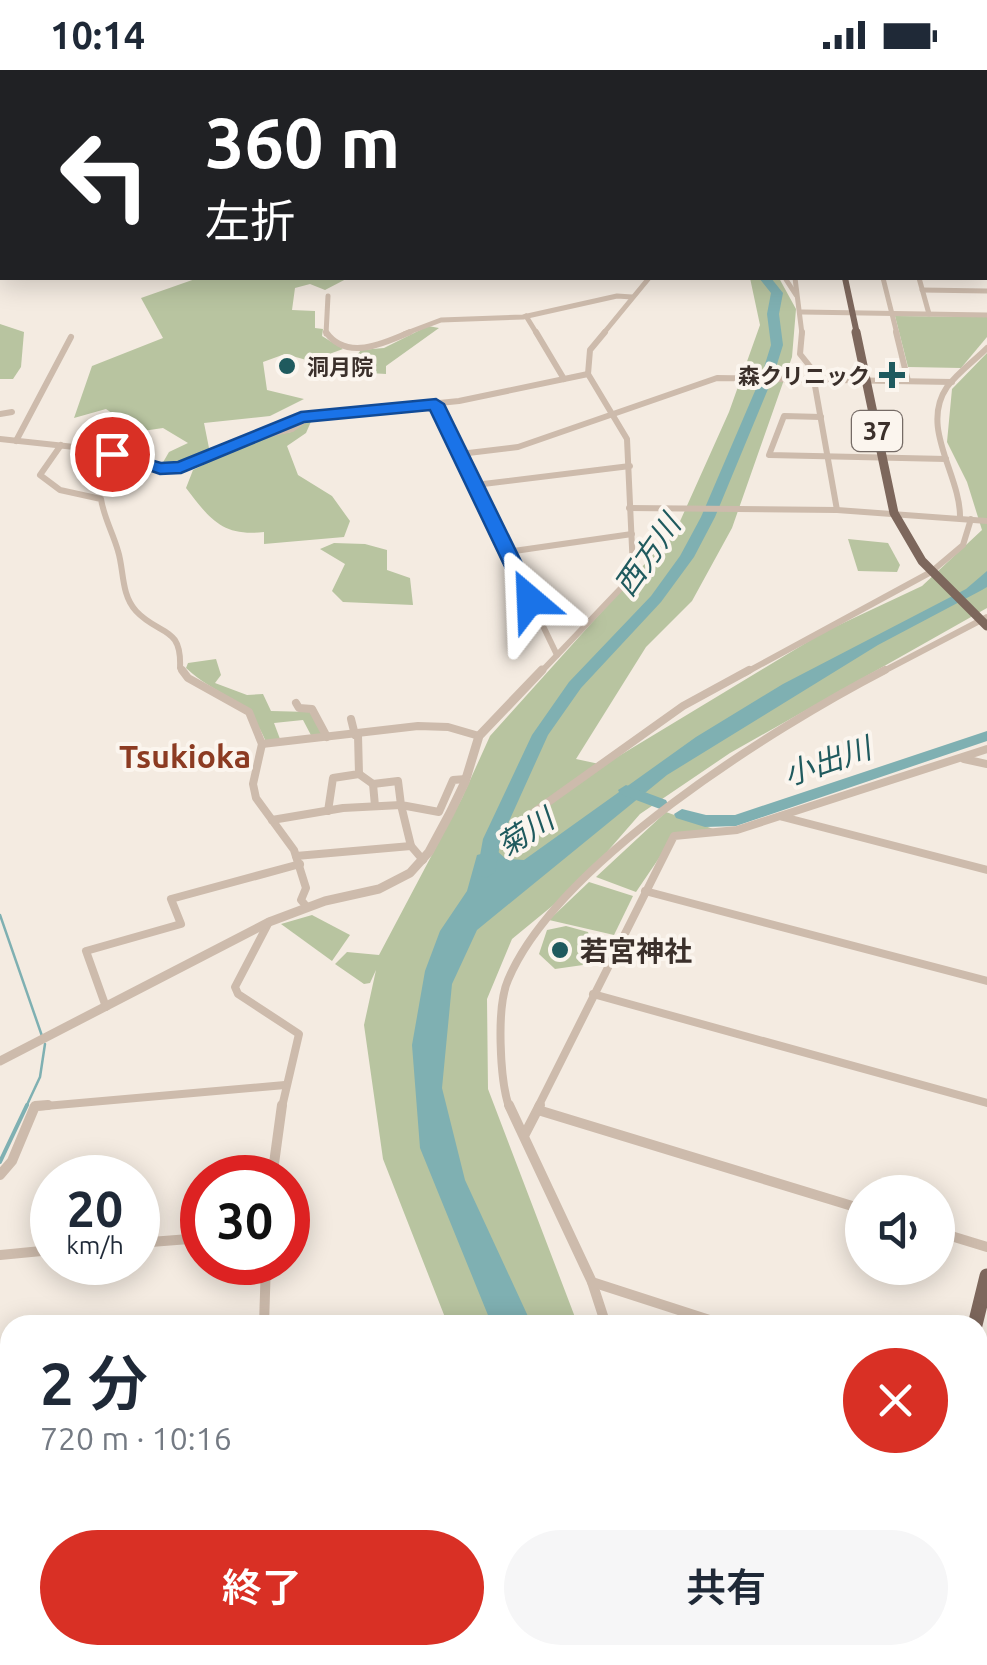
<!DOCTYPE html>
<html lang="ja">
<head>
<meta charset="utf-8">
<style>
  :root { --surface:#fff; --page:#f6f6f7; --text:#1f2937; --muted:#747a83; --accent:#d93025 }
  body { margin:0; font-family:Ubuntu,"Noto Sans JP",sans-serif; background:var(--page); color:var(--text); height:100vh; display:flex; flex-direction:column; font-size:38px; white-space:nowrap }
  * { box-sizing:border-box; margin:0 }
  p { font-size:32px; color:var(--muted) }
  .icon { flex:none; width:55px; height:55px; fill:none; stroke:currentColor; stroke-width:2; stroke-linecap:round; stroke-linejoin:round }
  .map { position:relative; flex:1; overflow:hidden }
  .panel { position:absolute; left:0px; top:1245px; width:988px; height:350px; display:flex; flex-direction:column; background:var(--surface); border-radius:30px 30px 0 0; box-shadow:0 5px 25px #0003 }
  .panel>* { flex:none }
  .hud { position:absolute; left:0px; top:0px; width:988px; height:210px; box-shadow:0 5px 25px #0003; background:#202124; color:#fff; overflow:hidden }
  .controls { position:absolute; left:845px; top:1105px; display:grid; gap:20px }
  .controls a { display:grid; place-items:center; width:110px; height:110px; border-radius:50%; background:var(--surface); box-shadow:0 5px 25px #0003; font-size:50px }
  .speed { position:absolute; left:30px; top:1085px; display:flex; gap:20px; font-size:50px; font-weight:700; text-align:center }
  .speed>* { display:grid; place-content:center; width:130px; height:130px; border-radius:50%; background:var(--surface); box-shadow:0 5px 25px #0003; line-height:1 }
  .speed small { font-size:25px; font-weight:400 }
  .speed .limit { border:15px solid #d22; background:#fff; color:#111 }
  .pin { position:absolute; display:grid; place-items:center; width:85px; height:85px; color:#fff; margin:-42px; border:5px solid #fff; border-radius:50%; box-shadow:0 2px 10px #0007 }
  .me { position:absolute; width:110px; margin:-55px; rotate:334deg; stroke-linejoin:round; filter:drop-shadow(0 0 8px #0008) }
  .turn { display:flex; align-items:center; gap:35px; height:210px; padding:0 40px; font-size:45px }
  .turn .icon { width:130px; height:130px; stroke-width:2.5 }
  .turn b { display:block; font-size:70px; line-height:85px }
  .round { display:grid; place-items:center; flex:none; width:105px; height:105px; border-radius:52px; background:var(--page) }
  .headline { display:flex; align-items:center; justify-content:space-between; height:170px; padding:0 40px }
  h1 { font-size:60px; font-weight:600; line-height:75px }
  .cta { display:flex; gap:20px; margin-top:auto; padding:20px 40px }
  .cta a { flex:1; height:115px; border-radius:60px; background:var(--accent); color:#fff; font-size:40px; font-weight:600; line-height:115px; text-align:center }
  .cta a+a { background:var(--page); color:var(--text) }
  .status { display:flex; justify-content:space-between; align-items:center; height:70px; padding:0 50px; background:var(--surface); direction:ltr }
  .status svg { height:28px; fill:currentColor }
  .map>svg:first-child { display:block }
  .green { fill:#b8c4a0 }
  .water { fill:#7fb0b2 }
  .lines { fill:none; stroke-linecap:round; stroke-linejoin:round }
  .stream-far1 { stroke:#7fb0b2; stroke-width:2.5 }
  .stream { stroke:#7fb0b2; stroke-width:4 }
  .river { fill:#7fb0b2; fill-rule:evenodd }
  .minor-far3 { stroke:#cdbbac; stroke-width:5 }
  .minor-far2 { stroke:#cdbbac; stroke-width:6 }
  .minor-far1 { stroke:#cdbbac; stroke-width:8 }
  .minor { stroke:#cdbbac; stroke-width:10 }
  .tertiary-far3 { stroke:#cdbbac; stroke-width:5 }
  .tertiary-far2 { stroke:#cdbbac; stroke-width:6 }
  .tertiary-far1 { stroke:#cdbbac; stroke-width:9 }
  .tertiary { stroke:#cdbbac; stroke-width:11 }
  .primary-far2 { stroke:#7d675c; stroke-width:6 }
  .primary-far1 { stroke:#7d675c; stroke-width:9 }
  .primary { stroke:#7d675c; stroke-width:15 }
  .route { fill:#1a73e8; stroke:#114b97; stroke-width:2.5 }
  .poi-dot { fill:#1f5a5e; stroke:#fbf5ee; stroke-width:4 }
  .labels { text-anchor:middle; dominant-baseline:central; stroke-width:8; stroke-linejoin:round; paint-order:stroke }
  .far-poi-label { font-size:22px; font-weight:bold; fill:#3b302b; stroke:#fbf5ee; text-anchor:start }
  .shield { fill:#fbf5ee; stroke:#756b66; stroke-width:2.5 }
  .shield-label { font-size:25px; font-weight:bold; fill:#3b302b }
  .poi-label { font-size:28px; font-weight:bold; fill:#3b302b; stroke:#fbf5ee; text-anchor:start }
  .water-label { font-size:30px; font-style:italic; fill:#1f5a5e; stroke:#fbf5ee }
  .quarter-label { font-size:32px; font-weight:bold; fill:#8c3b22; stroke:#fbf5ee }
</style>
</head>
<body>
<div class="status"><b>10:14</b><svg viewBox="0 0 49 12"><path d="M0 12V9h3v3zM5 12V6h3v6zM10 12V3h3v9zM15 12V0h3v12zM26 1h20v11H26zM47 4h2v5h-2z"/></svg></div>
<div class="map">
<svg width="987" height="1595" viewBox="0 0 987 1595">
  <rect width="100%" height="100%" fill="#f4ebe1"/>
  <g class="green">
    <path d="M198,208H348L325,220L310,214L295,218L292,240L315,241V258L323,259L322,266L343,279L310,291L285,284L263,292L267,320L304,329L270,346L204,353L210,383L179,395L162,394L169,382L188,373L163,358L116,365L107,355L119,348L106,339L74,348L92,296L163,268L141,228Z"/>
    <path d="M750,208H779L796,239L792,287L732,458L692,531L646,577L576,689L604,695L824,562L922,516L982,460L967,412L947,372L952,319L987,283V538L730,683L640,744L579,814L512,869L487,929L488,1019L578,1255H448L383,1089L364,955L376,900L370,913L364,914L335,894L347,882L379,885L462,728L490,666L677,458L729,342L760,255Z"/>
    <path d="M895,246L987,247V267L961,298L908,297Z"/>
    <path d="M0,254L24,262L21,297L13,309H0Z"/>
    <path d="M428,256L439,258L386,296V304L353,302L349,295L361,280L384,278Z"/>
    <path d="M313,347L306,363L287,376L298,405L332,426L350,451L344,467L264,474V462C222,467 209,448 186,418L193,400L254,369L291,362Z"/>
    <path d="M848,469L888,473L900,495L897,502L858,501Z"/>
    <path d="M334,473L365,474L387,480V500L410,508L413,535L343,532L332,521L345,494L320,479Z"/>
    <path d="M216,589L221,605L215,613L247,625L263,624L271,641L310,642L327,665L313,669L303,650L274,653L280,669L266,672C246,624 221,630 186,598L188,593Z"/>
    <path d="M666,742L716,760L674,766L636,822L596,807Z"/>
    <path d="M589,812L633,826L614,865L549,850Z"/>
    <path d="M312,845L350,865L332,891L281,854Z"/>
    <path d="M566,856L588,862L594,881L590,894L555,899L539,884L547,860Z"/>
    <path d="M455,1585H599L598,1595H452Z"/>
  </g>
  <path class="water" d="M987,501V517L982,520L878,575L667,705L477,860L452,914L442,1018L465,1110L532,1255H492L420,1078L412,975L425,901L440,861L467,821L477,785L496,780L506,789L524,790L696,667L783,614L966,519Z"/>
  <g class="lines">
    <g class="stream-far1">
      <path d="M178,0L187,2"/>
      <path d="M0,845L42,966"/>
      <path d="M26,1037L40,1007L45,974"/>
    </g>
    <g class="stream">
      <path d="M0,1092L27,1035"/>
      <path d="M758,1595L761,1585"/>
    </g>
    <g class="river">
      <path d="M759,208H771L783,223L779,244L783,275L773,307L715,447L694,487L661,532L581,618L548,665L501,769L495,802L486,808L480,806L477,802L483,769L532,665L569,612L651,526L680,486L701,447L761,307L771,275L767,244L771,223Z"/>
      <path d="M987,661V671L736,756L705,757L676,748L674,744L682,739L706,745H735Z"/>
      <path d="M626,715L666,730L668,734L660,739L620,724L618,720Z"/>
    </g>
    <g class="minor-far3">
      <path d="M433,2L440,0"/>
      <path d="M470,2L476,0"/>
      <path d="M733,2L749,0"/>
      <path d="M785,208L796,225"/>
      <path d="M795,208L802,264"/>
      <path d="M883,208L897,264"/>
      <path d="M919,208L929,244"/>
      <path d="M922,220L987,221"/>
      <path d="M802,242L987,245"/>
      <path d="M526,246L537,264"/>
    </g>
    <g class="minor-far2">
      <path d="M536,262L564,309"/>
      <path d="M802,262L800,284L812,299L837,440"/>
      <path d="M896,262L908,311"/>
      <path d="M436,334L557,585"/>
      <path d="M0,344L12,342"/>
      <path d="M821,347L784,346L769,385L946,389"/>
      <path d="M260,366L292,359L310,346"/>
      <path d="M16,371L71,267"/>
      <path d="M61,375L40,405L60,420L101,429C104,448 113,463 118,481C124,500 121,525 136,541C159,566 182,555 180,598L184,603"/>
      <path d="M460,384L518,377L717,308L952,312"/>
      <path d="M475,415L630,396"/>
      <path d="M960,448C961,405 919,358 947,317C958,302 974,291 987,278"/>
      <path d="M507,482L632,464"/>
      <path d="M745,603L931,502L963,475L971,449"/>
      <path d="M880,603L987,547"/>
    </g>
    <g class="minor-far1">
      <path d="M182,600L188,608L249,642L262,674L253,714L256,728L294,780L306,818L301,830L307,837"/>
      <path d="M296,633L299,638L312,639L327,667"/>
      <path d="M351,649L355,665"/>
      <path d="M262,674L418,656L448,657L479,666"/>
      <path d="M964,689L987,694"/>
      <path d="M359,704L373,714L375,736"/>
      <path d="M373,714L398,711L401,735L439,742L453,710L466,709"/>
      <path d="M328,741L333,708L359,704L358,665"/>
      <path d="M530,745L683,636L749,600"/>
      <path d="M783,747L987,800"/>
      <path d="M272,750L343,738L401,735L411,776"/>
      <path d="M296,786L411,776L423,790"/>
      <path d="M645,821L987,911"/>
      <path d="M269,852L235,917L238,924L299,964L282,1037"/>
      <path d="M593,924L987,1033"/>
      <path d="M106,937L86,881L181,854L171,829L300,794"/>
      <path d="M34,1037L285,1015"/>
      <path d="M509,1037C500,1010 496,937 508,910C557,793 773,658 885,600"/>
      <path d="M538,1037L674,766L737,760L987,679"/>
    </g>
    <g class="minor">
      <path d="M509,1035L592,1212L606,1255"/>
      <path d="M538,1040L862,1139"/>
      <path d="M525,1064L540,1035"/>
      <path d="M0,1105L12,1091L35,1036L48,1035"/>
      <path d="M272,1108L282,1035"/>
      <path d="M938,1162L987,1177"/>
      <path d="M138,1173L202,1168"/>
      <path d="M0,1185L52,1180"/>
      <path d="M592,1212L725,1255"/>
      <path d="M264,1255L266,1192"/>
      <path d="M978,1338L987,1341"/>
      <path d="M270,1585V1595"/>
      <path d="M608,1595L609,1585"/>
      <path d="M765,1595L768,1585"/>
    </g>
    <g class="tertiary-far3">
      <path d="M218,2L225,0"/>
      <path d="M326,264L328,226"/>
      <path d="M404,264L441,250L523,247L617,226L632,227"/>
      <path d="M603,264L649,208"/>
    </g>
    <g class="tertiary-far2">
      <path d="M326,262C346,291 383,274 410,262"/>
      <path d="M0,369L93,379L160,399L181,398L301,347L459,331L588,304"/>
      <path d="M629,438L837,440L987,451"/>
      <path d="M540,603L623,516L633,499L627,369L588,304L590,280L605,262"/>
    </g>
    <path class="tertiary-far1" d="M0,991L269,852L325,831L379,819L410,803L429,782L450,743L465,712L479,666L542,600"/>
    <g class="tertiary">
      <path d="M0,1557L10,1556"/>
      <path d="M978,1560L987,1563"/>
    </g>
    <g class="primary-far2">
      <path d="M900,2L912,0"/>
      <path d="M985,31L987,39"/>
      <path d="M987,56V73"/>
      <path d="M845,208L857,264"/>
    </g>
    <path class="primary-far1" d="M856,262L894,443L922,491L987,556"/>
    <g class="primary">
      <path d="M975,1255L987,1206"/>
      <path d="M893,1595L895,1585"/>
    </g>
  </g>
  <path class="route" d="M436,329L444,334L540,530L537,534H524L521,530L430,340L304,352L181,403L160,404L103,384L112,379L161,393L178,392L301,342Z"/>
  <g class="poi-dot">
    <circle cx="287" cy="296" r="10"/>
    <path d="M887 290h10v10h10v10h-10v10h-10v-10h-10v-10h10z"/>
    <circle cx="560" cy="880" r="10"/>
  </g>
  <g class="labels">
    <g class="far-poi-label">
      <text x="307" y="296">洞月院</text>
      <text x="870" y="305" text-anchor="end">森クリニック</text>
    </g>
    <rect class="shield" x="852" y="341" width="50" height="40" rx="8"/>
    <g class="shield-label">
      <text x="877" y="361">37</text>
    </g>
    <g class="poi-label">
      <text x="580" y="880">若宮神社</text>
    </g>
    <g class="water-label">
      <text transform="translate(647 485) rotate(-55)">西方川</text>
      <text transform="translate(827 691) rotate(-19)">小出川</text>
      <text transform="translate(525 762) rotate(-33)">菊川</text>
    </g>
    <g class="quarter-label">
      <text x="185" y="686">Tsukioka</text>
    </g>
  </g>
</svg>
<div class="controls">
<a><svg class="icon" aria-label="sound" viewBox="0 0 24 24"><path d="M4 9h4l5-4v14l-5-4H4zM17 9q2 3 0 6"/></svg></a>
</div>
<div class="speed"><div>20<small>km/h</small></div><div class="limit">30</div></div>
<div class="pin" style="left:112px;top:384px;background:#d93025"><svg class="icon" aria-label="arrive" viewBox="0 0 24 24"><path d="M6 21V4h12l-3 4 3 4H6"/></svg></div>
<svg class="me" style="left:530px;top:530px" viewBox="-20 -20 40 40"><path d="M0-17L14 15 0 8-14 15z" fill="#1a73e8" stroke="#fff" stroke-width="4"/></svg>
<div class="hud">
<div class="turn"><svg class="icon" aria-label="left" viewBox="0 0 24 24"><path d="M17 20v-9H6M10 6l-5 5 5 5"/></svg><div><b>360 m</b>左折</div></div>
</div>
<section class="panel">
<div class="headline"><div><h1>2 分</h1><p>720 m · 10:16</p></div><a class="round" style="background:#d93025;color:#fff"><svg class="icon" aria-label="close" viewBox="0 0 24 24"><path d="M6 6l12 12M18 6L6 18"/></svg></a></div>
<div class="cta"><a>終了</a><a>共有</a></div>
</section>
</div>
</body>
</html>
